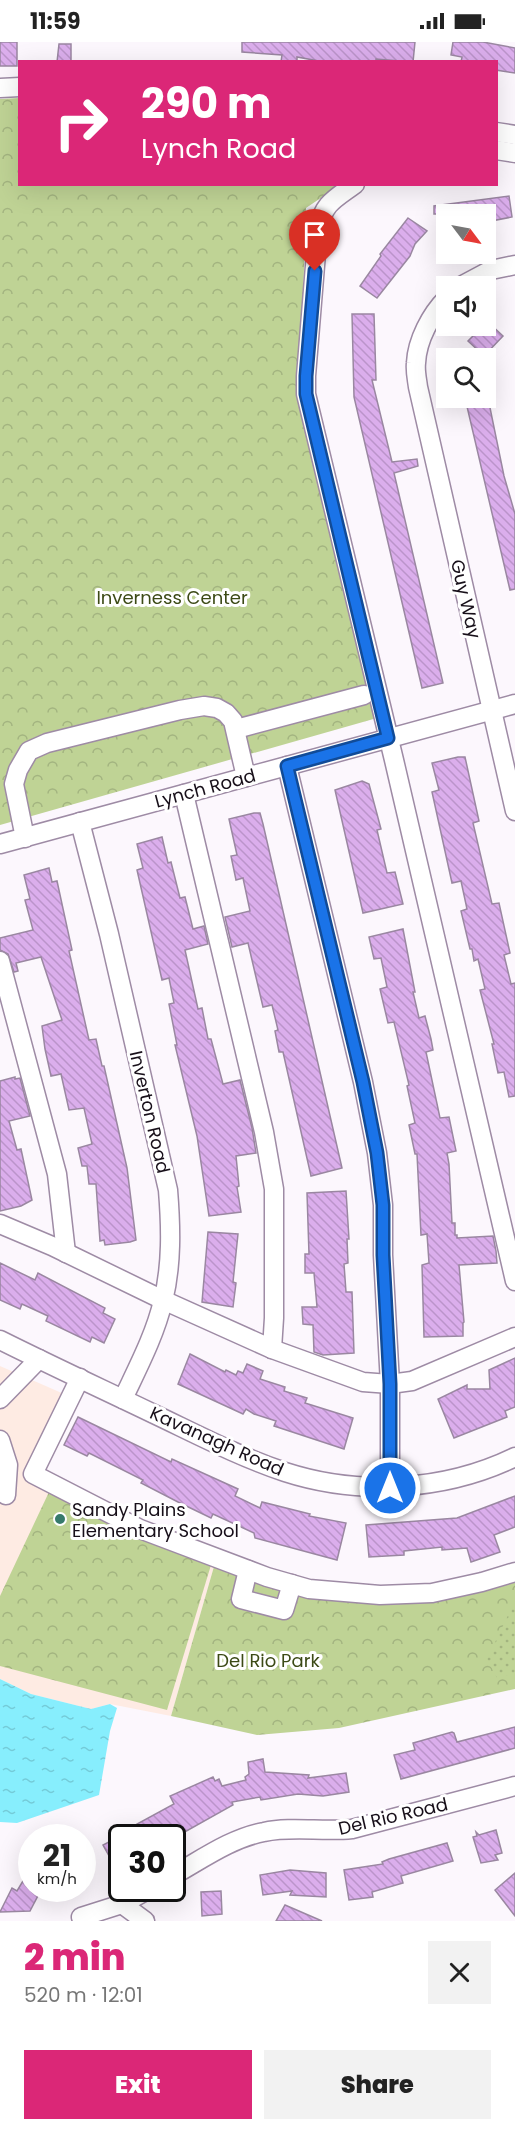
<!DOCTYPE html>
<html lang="en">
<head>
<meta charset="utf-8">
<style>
  :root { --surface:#fff; --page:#f2f2f2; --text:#222; --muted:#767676; --accent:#db2777 }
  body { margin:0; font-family:Poppins,sans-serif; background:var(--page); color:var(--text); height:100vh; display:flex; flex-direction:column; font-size:22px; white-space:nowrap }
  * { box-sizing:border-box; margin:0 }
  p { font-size:20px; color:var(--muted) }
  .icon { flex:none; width:33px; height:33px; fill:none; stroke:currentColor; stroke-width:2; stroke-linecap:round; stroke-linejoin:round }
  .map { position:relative; height:1879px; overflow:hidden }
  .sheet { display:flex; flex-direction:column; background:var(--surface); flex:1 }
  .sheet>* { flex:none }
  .banner { position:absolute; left:18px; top:18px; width:480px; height:126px; border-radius:0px; box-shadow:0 6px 24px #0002; background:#db2777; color:#fff; overflow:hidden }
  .needle { width:39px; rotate:122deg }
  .buttons { position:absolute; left:436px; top:162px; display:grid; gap:12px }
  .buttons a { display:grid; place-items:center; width:60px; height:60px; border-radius:0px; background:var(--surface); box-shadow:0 6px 24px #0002; font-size:30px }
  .speed { position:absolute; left:18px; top:1782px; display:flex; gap:12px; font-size:30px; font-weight:700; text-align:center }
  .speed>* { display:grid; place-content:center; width:78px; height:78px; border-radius:50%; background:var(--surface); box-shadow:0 6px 24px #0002; line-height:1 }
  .speed small { font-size:15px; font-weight:400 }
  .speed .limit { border:3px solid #111; border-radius:9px; background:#fff; color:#111 }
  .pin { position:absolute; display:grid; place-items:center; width:51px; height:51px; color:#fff; margin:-62px -26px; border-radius:50% 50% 50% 0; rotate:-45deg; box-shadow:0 0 6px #0007 }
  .pin .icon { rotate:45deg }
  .me { position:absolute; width:66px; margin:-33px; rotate:0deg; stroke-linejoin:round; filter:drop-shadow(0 0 4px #0008) }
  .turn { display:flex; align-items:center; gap:21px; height:126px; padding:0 24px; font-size:27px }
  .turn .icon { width:78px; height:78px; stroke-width:2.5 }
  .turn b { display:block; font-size:42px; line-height:51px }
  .round { display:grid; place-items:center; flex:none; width:63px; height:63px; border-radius:0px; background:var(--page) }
  .overview { display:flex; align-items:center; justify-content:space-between; height:102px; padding:0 24px }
  h1 { font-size:36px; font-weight:800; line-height:45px; color:var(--accent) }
  .button { display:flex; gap:12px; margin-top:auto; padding:12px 24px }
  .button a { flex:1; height:69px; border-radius:0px; background:var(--accent); color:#fff; font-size:24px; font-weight:800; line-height:69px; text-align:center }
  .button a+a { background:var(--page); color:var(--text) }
  .status { display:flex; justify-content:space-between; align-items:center; height:42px; padding:0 30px; background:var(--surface); direction:ltr }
  .status svg { height:16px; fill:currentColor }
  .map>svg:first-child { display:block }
  .education { fill:#feebe3 }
  .park { fill:url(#park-crowns) }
  .garden { fill:url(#garden-dots) }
  .water { fill:url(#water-ripples) }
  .building { fill:url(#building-back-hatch); stroke:#9a87a1; stroke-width:1.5 }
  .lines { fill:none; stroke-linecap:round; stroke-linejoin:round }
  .minor-casing { stroke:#9e8ba5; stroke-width:21 }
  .minor { stroke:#fff; stroke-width:18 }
  .route-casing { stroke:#114b97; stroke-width:15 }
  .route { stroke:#1a73e8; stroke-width:10 }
  .poi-dot { fill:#377a6b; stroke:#fff; stroke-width:2 }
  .labels { text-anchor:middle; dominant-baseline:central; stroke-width:6; stroke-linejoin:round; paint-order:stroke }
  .park-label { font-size:18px; fill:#3c4a16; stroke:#fff }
  .street-label { font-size:18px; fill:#170f19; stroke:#fff }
  .poi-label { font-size:18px; fill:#170f19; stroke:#fff; text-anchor:start }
</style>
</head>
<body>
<div class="status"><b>11:59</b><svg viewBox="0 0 49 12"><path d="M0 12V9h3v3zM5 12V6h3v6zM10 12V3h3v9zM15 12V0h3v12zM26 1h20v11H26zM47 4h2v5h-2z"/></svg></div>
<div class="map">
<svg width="515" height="1879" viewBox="0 0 515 1879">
  <defs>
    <pattern id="park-crowns" width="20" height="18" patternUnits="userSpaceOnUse" patternTransform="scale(1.5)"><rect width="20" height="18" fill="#bfd395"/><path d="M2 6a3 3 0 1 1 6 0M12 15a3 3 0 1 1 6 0" fill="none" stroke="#a3b480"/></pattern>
    <pattern id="garden-dots" width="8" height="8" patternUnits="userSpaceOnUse" patternTransform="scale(1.5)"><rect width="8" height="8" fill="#bfd395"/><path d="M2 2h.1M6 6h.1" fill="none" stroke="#a3b480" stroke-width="1.8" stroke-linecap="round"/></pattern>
    <pattern id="water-ripples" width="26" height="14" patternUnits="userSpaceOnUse" patternTransform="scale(1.5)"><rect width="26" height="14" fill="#87eefd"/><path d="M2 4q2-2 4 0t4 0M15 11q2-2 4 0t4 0" fill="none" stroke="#74cbd8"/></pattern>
    <pattern id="building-back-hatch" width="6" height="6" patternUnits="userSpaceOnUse" patternTransform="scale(1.5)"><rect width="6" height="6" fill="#dbaeec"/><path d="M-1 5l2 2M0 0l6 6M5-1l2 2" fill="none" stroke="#bb94ca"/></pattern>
  </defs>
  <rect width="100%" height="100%" fill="#fcf7fd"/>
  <path class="education" d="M0,1324L64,1352L26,1432L215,1521L171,1674L110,1662L91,1667L31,1652L0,1637Z"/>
  <g class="park">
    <path d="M19,56L20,142L340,143L306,166L300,350L377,676L0,783V57Z"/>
    <path d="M49,1450L211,1523L167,1668L0,1624V1554Z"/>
    <path d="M215,1521L346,1556L515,1533V1647L339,1686L257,1693L171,1674Z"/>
  </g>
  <path class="garden" d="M515,1559V1631L497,1636L487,1617Z"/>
  <path class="water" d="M0,1637L31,1652L91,1667L110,1662L117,1666L110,1689L99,1753L17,1781L0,1780Z"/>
  <g class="building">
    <rect x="0" y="0" width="17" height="24"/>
    <path d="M242,0H415L413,20L376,17V20H324L297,15V20H281L282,13L242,10Z"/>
    <path d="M453,0H483L515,6V31L496,28V20H461L462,15L451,13Z"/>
    <path d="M59,2H71V20H57Z"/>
    <path d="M509,154L512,175L486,180V172H434V164Z"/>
    <path d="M408,176L427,189L415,202L410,214L377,256L360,244L381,214L380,212Z"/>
    <path d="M352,272H374L376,338H372L392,420L417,417L418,424L394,431L443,641L422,646L354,355Z"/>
    <path d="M487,279L503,294L484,314L468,299L483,284H486Z"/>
    <path d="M465,356H488L504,434L515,472V547L510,548Z"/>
    <path d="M458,715H465L479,779L473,781L492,862L499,861L510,911L504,913L511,942L515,941V1054L509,1055L504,1030L498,1031L492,1002H494L480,948L485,947L478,917L474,919L472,907H470L461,869L467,867L461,839L452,841L432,750L439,748L432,721Z"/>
    <path d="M362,739L369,742L381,787L377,788L387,831L395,830L403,862L363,871L335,748Z"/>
    <path d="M254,771H260L263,782L342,1126L311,1134L283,1010H279L275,989L278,988L272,963L263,965L248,901L232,905L225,875L250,869L243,836L236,838L231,814L237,813L229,777Z"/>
    <path d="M162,795L168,821L171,820L180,856L185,855L193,887L204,884L208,902L185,908L198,967L202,966L208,997H211L223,1042L240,1038L252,1086L256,1111L236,1114L239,1144L237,1145L241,1170L209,1174L197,1094L175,1003H177L169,962L174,961L169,936L162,938L137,828L143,826L137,802Z"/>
    <path d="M49,826L52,840L57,839L72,908L69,909L89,998L96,997L102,1024H104L127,1126L136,1198L130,1200L105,1203L104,1198L100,1199L96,1142H89L87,1124H82L78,1106L92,1102L84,1066L69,1068L61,1032L51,1034L45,1007L42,984L62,978L41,915L16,921L18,929L14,930L8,912L0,908V896L33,888L25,858L30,857L24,833Z"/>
    <path d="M403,887L415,950H413L419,976L425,974L431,997L433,1008L426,1010L440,1076L449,1075L456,1109L447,1111L449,1122L452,1181H455V1193H457V1196L493,1194L496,1209L497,1221L459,1223L464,1280L463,1281V1294L424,1295L422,1223L429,1221L427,1192L421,1193L417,1112H415L409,1083L415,1081L407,1044L409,1043L394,980L388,981L380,947L387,945L381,916L374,917L369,895Z"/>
    <path d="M15,1035V1037L20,1036L30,1074L9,1079L17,1108L21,1107L32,1158L21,1164L0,1169V1039Z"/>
    <path d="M346,1149L349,1197H347L348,1221L344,1222L346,1250H352L354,1311L323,1313L314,1310L313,1283L303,1282L302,1265H317L314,1231H305V1212H309L307,1151Z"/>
    <path d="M208,1190L238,1192L233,1240L236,1241L233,1265L202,1260Z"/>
    <path d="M0,1221L35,1238L38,1231L105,1266L103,1271L115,1277L104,1301L92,1295L90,1300L46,1279L48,1274L22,1262L20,1267L0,1258Z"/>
    <path d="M190,1312L225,1330L226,1328L236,1333L238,1329L243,1331L247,1322L263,1329L260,1337L285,1345L284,1349L307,1356L305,1361L353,1376L344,1407L274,1384L276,1379L254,1372L246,1367L243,1372L178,1342Z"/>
    <path d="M515,1316V1365L505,1369L507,1375L454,1396L438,1357L467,1343V1347H490L489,1328Z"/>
    <path d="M78,1375L171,1420L172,1417L238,1447L235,1454L260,1466L262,1460L310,1472L309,1474L346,1481L337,1518L255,1496L254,1491L213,1472L211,1476L178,1460L141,1441L143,1438L89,1411L87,1414L64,1403Z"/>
    <path d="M515,1454V1485L494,1493L500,1510L471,1520L467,1506L442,1508V1505L404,1509V1513L369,1515L366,1483L457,1476Z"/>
    <path d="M515,1685V1706L401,1737L394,1713L415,1708L413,1701L452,1690L454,1691L457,1700Z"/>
    <path d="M263,1717L265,1730L309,1733L308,1736L346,1731L349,1750L323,1754L298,1752L261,1758L260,1755L232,1760L233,1763L174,1796H144L137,1782L174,1762L170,1754L213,1735L215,1739L219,1737L222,1744L246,1738L245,1735L249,1732L248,1720Z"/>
    <path d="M496,1788L502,1811L495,1813L498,1818L481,1821L473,1795L477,1794L476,1790L479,1793Z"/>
    <path d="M122,1793V1837L103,1803Z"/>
    <path d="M447,1801L453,1819L401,1834L403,1841L372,1850L373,1855L349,1858L344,1828L383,1822L382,1820L389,1817Z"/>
    <path d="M32,1824V1846H42L30,1869L0,1870L12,1846L17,1849Z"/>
    <path d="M290,1828L326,1831V1855L290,1853L292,1849L263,1853L260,1833Z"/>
    <path d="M515,1831V1874L495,1848Z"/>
    <path d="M221,1849L222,1872L202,1874L201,1850Z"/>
    <path d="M285,1863L322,1879H276Z"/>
  </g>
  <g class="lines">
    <defs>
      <g id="minor">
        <path d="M0,46L20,45"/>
        <path d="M496,90L515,93"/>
        <path d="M496,108L515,111"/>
        <path d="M355,142C335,157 324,160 318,187L306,334V352L394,718L515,1239"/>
        <path d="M461,244L491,228L515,223"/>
        <path d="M447,256C431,272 417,298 416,321C415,329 417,337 418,345L515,769"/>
        <path d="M236,687L364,653"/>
        <path d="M287,724L363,1040L377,1111L383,1163V1213L390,1342V1446"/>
        <path d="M184,752L264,1090L274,1147V1276L272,1307"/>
        <path d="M80,780L109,892L168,1148C171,1185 172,1223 163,1259C155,1293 138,1325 123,1357"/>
        <path d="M25,796L14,742L18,728L29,709L47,701L180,668L204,664L217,666L226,671L233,679L246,735"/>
        <path d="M0,802L515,662"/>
        <path d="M0,919L57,1132L66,1211"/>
        <path d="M0,1182L52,1204L163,1258L272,1307L363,1340L390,1342L412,1339L515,1295"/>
        <path d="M0,1298C52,1324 104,1348 156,1373C198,1393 240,1415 285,1430C359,1454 445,1449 515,1415"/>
        <path d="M80,1336L33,1432L140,1487L267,1535L309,1547L380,1553L432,1551L482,1540L515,1530"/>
        <path d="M0,1357L39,1317"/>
        <path d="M0,1398L8,1423L6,1453"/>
        <path d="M248,1528L241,1557L284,1568L292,1542"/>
        <path d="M172,1834C201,1818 231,1796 264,1790C291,1784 323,1790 352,1787L515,1744"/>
        <path d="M122,1862L145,1879"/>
        <path d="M81,1875L122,1862L151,1846"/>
      </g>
    </defs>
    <use href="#minor" class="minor-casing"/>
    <use href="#minor" class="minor"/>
  </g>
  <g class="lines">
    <defs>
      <path id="route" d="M315,229L306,334V352L388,696L287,724L363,1040L377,1111L383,1163V1213L390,1342V1446"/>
    </defs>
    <use href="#route" class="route-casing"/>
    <use href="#route" class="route"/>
  </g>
  <circle class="poi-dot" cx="60" cy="1477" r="6"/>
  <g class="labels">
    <g class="park-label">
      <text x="172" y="555">Inverness Center</text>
      <text x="268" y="1618">Del Rio Park</text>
    </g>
    <g class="street-label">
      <text transform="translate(466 557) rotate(77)">Guy Way</text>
      <text transform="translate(205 746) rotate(-15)">Lynch Road</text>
      <text transform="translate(150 1070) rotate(77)">Inverton Road</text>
      <text transform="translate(217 1399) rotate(24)">Kavanagh Road</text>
      <text transform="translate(393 1774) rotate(-13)">Del Rio Road</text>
    </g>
    <g class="poi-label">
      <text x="72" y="1467">Sandy Plains<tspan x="72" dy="21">Elementary School</tspan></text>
    </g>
  </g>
</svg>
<div class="buttons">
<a><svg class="needle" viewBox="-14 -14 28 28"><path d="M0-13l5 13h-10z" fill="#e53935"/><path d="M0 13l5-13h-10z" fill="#767676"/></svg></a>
<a><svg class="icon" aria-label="sound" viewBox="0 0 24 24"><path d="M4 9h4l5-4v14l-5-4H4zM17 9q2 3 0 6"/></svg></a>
<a><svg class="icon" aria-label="search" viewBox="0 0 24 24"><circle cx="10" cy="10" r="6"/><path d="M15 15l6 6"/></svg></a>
</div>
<div class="speed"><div>21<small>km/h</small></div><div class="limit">30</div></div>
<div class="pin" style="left:315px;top:229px;background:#d93025"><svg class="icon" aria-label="arrive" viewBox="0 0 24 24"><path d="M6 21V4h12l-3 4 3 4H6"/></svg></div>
<svg class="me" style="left:390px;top:1446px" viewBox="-20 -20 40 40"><circle r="17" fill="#1a73e8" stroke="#fff" stroke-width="3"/><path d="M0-11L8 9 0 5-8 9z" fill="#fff"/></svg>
<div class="banner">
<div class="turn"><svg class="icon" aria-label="right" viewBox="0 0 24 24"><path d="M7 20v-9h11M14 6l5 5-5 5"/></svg><div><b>290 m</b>Lynch Road</div></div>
</div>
</div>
<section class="sheet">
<div class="overview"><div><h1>2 min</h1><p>520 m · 12:01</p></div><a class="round"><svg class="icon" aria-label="close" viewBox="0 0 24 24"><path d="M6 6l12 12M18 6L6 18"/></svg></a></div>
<div class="button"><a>Exit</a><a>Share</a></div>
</section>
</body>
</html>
